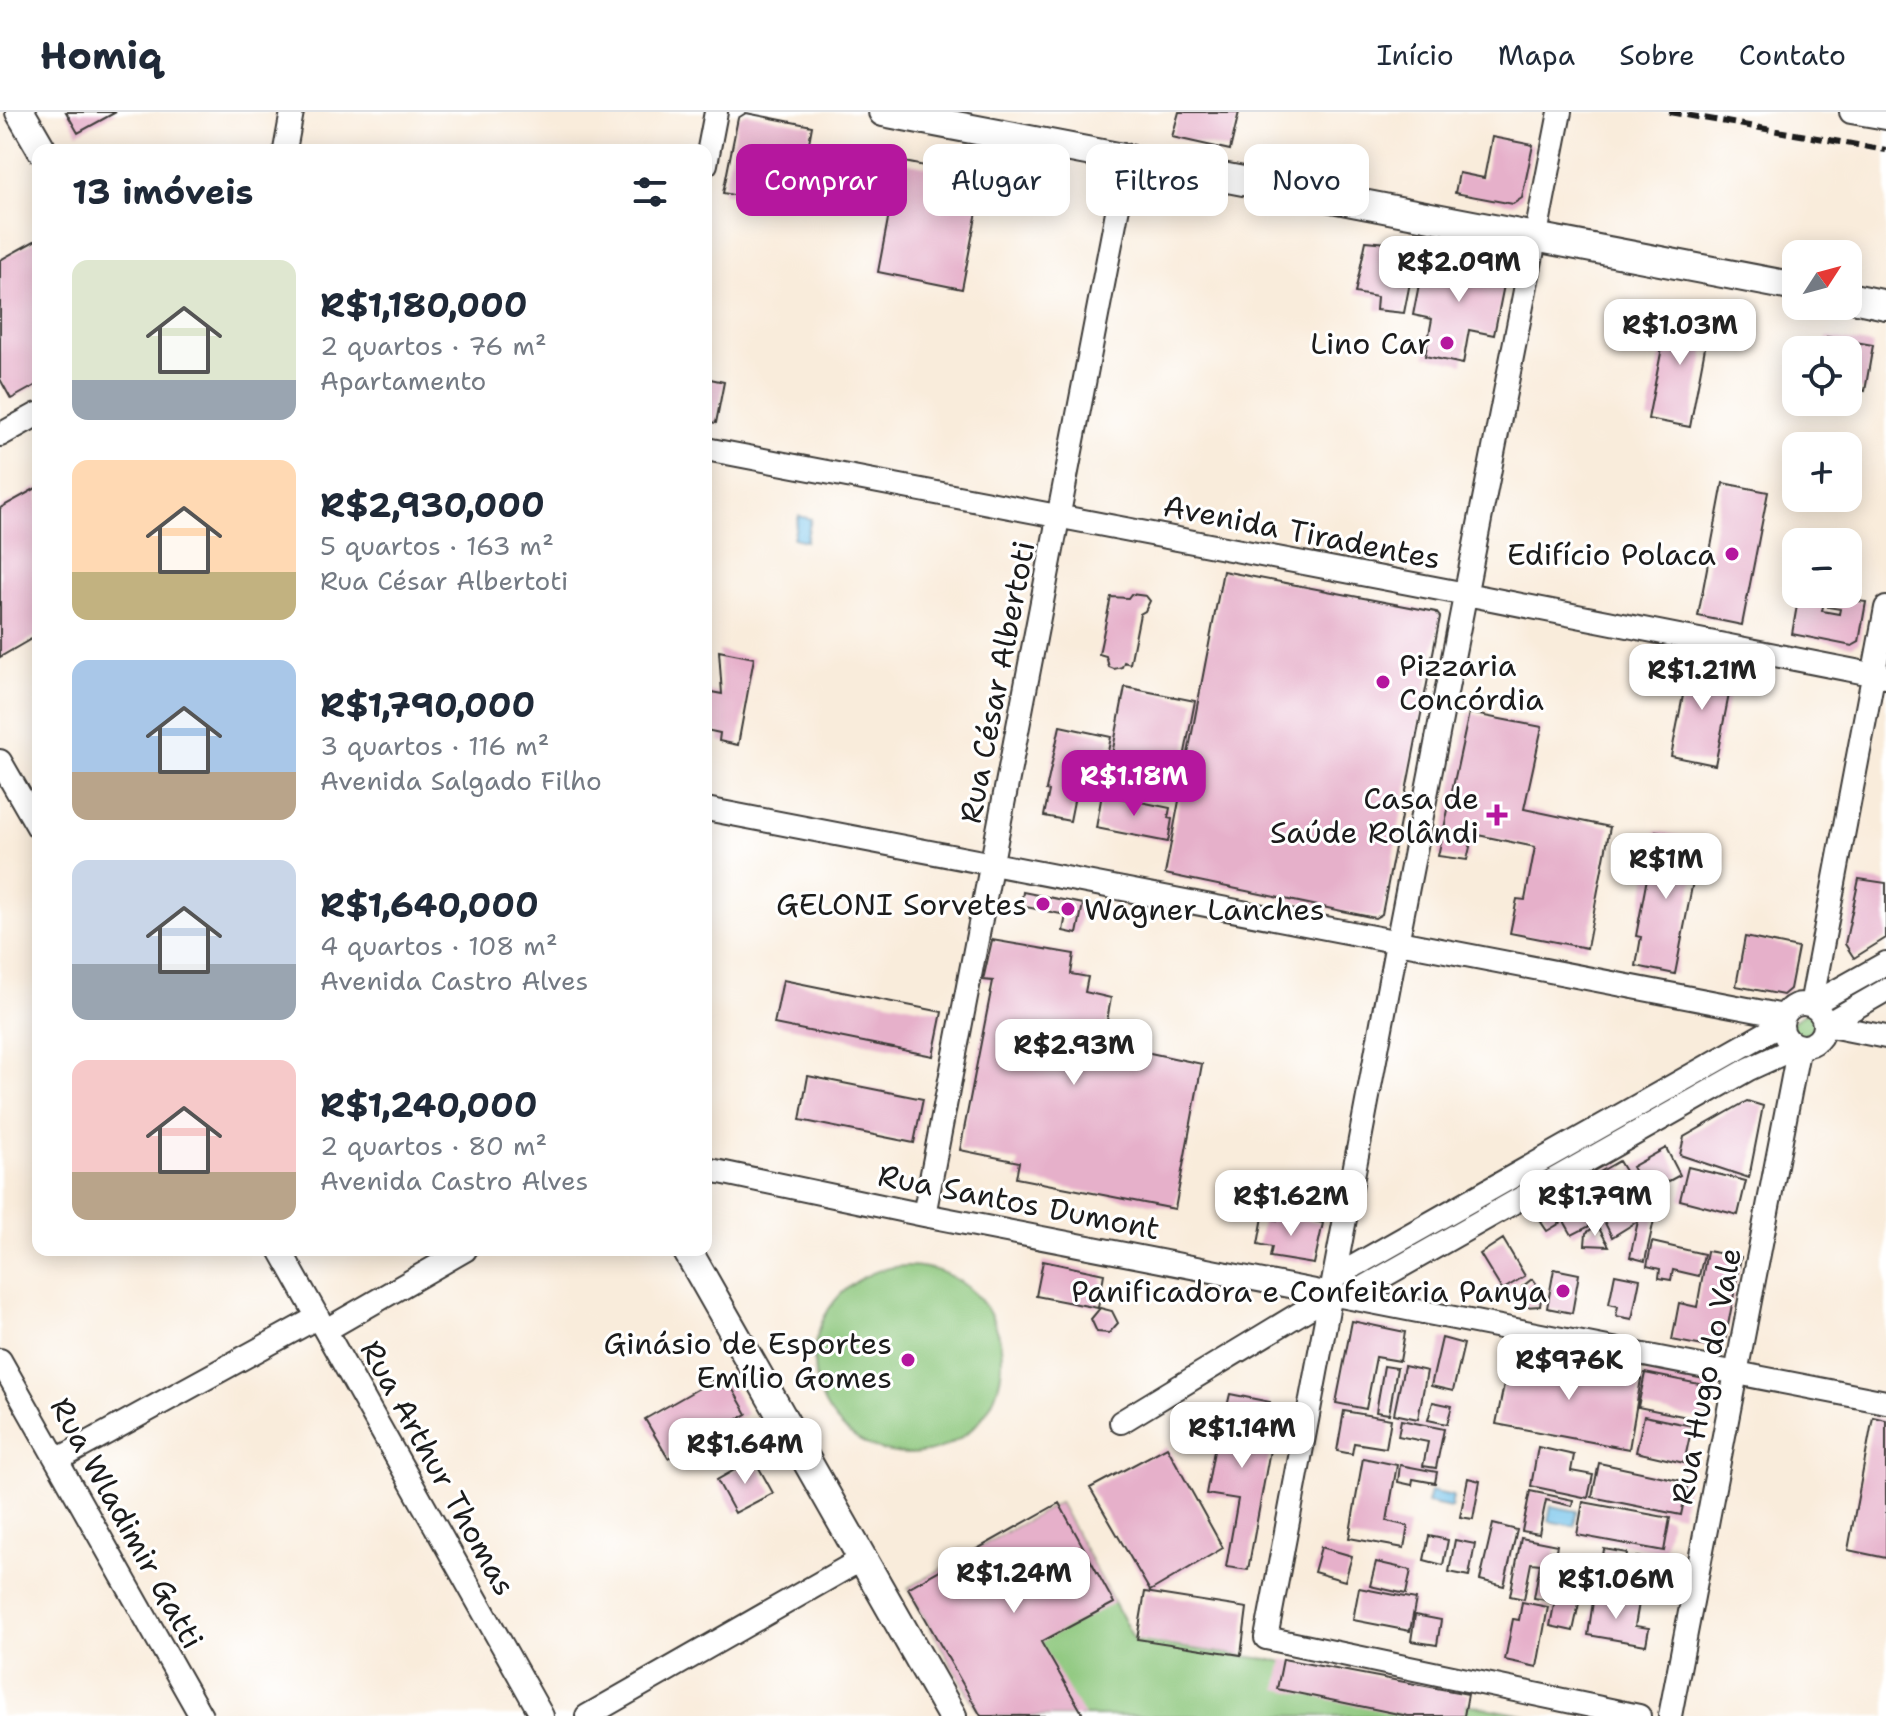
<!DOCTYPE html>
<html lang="pt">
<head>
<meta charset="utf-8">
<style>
	body { margin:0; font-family:"Shantell Sans",sans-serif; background:#f2f2f3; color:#1f2937; height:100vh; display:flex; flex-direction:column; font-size:30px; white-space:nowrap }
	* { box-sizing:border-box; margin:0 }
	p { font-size:26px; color:#747a83 }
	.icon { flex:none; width:44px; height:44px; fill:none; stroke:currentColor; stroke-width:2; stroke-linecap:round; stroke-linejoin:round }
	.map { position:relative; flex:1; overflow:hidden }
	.panel { position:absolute; left:32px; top:32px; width:680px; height:1112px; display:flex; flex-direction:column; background:#fff; border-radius:16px; box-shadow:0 4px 20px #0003 }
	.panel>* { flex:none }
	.banner { position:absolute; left:736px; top:32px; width:760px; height:72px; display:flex; gap:16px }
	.needle { width:52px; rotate:54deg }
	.fabs { position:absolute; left:1782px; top:128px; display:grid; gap:16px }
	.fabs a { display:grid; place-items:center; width:80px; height:80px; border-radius:16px; background:#fff; box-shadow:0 4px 20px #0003; font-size:40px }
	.price { position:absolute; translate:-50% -68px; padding:0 18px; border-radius:16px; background:#fff; color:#222; font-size:26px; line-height:52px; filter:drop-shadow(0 2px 4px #0008) }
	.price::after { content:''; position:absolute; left:50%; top:48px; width:24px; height:18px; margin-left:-12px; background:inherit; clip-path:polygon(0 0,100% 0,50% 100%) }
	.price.active { background:#b5179e; color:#fff }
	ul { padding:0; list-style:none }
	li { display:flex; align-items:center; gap:24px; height:200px; padding:0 40px }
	li span { display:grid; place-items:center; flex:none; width:224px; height:160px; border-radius:16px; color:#555 }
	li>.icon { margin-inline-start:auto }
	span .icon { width:96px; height:96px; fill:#fffc; stroke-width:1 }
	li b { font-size:34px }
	h2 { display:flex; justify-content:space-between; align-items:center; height:96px; padding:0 40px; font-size:34px }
	.pill { padding:0 28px; border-radius:16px; background:#fff; box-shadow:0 4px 20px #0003; font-size:28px; line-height:72px }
	.pill.active { background:#b5179e; color:#fff }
	header { display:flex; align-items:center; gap:48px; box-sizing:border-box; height:112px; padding:0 40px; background:#fff; border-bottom:2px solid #e0e1e3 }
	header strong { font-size:38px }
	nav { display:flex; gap:44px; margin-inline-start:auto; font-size:28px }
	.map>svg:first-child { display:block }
	.green { fill:#8bc67a; stroke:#54714b; stroke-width:2 }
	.water { fill:#6dbfe9; stroke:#446e82; stroke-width:2 }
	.building { fill:#e6b0ca }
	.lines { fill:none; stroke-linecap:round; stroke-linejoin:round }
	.minor-casing { stroke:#3d3b39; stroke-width:26 }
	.major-casing { stroke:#3d3b39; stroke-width:32 }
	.minor { stroke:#fff; stroke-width:22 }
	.major { stroke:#fff; stroke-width:28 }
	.rail { stroke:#1c1c1c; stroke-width:6; stroke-dasharray:12 6; stroke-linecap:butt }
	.poi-dot { fill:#b5179e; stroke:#fff; stroke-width:3 }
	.labels { text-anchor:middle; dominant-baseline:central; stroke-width:6; stroke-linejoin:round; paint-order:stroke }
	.poi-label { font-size:30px; fill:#1c1c1c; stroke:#fff; text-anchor:end }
	.street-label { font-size:30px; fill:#1c1c1c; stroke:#fff }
</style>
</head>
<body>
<header>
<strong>Homiq</strong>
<nav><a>Início</a><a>Mapa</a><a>Sobre</a><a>Contato</a></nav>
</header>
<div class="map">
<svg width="1886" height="1604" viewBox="0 0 1886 1604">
	<rect width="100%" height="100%" fill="#fff"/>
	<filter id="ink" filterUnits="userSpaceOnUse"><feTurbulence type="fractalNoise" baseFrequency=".0125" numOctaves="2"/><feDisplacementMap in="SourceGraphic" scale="16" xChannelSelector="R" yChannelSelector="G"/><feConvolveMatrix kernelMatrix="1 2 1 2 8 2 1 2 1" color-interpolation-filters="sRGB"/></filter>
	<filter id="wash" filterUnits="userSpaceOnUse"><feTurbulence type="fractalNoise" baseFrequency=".006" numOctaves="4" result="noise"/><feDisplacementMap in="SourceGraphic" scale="32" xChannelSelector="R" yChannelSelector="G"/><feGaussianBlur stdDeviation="1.8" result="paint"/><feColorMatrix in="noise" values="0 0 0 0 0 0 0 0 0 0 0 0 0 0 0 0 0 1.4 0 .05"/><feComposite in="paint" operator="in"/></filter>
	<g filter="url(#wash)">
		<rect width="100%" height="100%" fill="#f9ecdb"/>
		<path class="green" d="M1805,901H1815L1819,907L1817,915L1799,928L1791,927L1787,920L1788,913Z
			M814 1248a94 94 0 1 1 188 0a94 94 0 1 1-188 0Z
			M1059,1391L1135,1529L1280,1549L1466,1592L1527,1604H981L908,1476Z"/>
		<path class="water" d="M799,404L811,407L806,429L793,426Z
			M1430,1379L1453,1384L1451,1396L1427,1391Z
			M1551,1394L1577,1399L1574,1414L1548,1409Z"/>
		<g id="blocks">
			<path class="building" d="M66,0H116L78,21Z
				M1179,0H1239L1230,38L1172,25Z
				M746,1L812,14L804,58L789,55L783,93L723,81L738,6Z
				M1492,25L1533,33L1522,86L1513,92L1455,81L1459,61L1484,66Z
				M944,39L987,48L962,177L878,160L899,49L940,57Z
				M38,127V272L11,287L0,267V148Z
				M1366,129L1388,131L1416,140L1404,201L1376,198L1377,185L1355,181Z
				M1475,146L1508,153L1494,223L1469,218L1463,252L1425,244L1432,207L1413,203L1424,147L1472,156Z
				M1670,195L1711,204L1690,315L1648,307Z
				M1827,225L1873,233L1865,279L1848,276V238H1825Z
				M706,266L724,270L716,311L706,309Z
				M1723,371L1768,380L1742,513L1698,504Z
				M38,375V523L0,545V396Z
				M1223,459L1436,500L1440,505L1382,802L1375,806L1165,762Z
				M1131,482L1146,484L1150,489L1145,499L1140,502L1130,552L1124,550L1122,555L1114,557L1109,555L1106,544L1099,542L1111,485L1128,486Z
				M1799,482L1825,485L1822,499L1839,502L1840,497L1828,495L1829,485L1866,490L1859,530L1852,534L1792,522Z
				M719,539L754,546L738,633L719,629L720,621L706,618V579L722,582Z
				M1690,548L1734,557L1715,653L1671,644Z
				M1125,575L1195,589L1177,682L1139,674V669L1108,663Z
				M1469,601L1542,615L1524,697L1610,715L1587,836L1510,821L1517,787L1525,788L1535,735L1473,722L1467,748L1438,744Z
				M1060,614L1111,625L1101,673L1081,669L1084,658L1070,654L1065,682L1075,684L1070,709L1044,704L1049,679L1046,678Z
				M1102,682L1170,696L1168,706L1172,707L1168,730L1096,716Z
				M1656,719L1701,728L1675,862L1636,854L1641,825L1636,824Z
				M1859,767L1886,771V826L1854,846L1845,832Z
				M1023,780L1083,792L1077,822L1063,819L1066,803L1021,794Z
				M1745,825L1798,836L1790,877L1783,883L1736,874Z
				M992,828L1074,842L1071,862L1088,865L1085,880L1111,886L1103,931L1202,952L1175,1097L1016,1066L1019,1050L960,1038L993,869L983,868Z
				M783,868L942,900L933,944L774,912Z
				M808,964L923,987L914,1031L800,1008Z
				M1747,989L1763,994L1749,1066L1680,1043L1684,1025Z
				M1666,1036L1680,1063L1647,1081L1632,1055Z
				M1619,1049L1654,1108L1645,1149L1630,1145L1638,1109L1612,1125L1603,1107L1572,1123L1564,1109L1547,1119L1541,1110L1547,1106L1543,1099L1561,1089L1558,1084Z
				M1688,1055L1746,1069L1738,1103L1680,1088Z
				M1278,1101L1323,1111L1314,1152L1270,1145L1272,1135L1258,1132L1263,1105L1277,1108Z
				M1597,1113L1609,1134L1585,1133L1586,1121Z
				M1503,1127L1525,1164L1502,1178L1480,1142Z
				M1652,1130L1704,1142L1699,1164L1673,1158L1671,1168L1659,1166L1660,1157L1647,1154Z
				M1707,1139L1741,1145L1725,1229L1713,1236L1672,1228L1679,1191L1697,1195Z
				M1043,1149L1104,1162L1098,1196L1036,1184Z
				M1554,1157L1579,1162L1572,1201L1547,1196Z
				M1615,1162L1640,1167L1632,1207L1616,1204L1618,1194L1609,1192Z
				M1532,1167L1542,1180L1540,1194L1525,1195L1522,1175Z
				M1100,1196L1112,1199L1118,1211L1109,1221L1097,1220L1091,1207Z
				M1352,1209L1405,1220L1400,1249L1376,1245L1366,1297L1336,1291Z
				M1442,1226L1464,1232L1453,1279L1431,1274Z
				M1510,1243L1641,1267L1629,1337L1496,1312Z
				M1384,1254L1397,1256L1389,1302L1376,1300Z
				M1404,1254L1427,1259L1418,1307L1394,1302Z
				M1645,1261L1709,1274L1702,1308L1638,1295Z
				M724,1262L747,1302L668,1346L645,1307Z
				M1230,1282L1270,1290L1265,1325L1272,1327L1248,1458L1226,1455L1238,1387L1206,1382L1218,1317L1222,1316Z
				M1433,1290L1452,1294L1447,1312L1428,1308Z
				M1344,1299L1391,1307L1386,1336L1354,1331L1352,1342L1337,1339Z
				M1644,1304L1692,1314L1684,1351L1636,1340Z
				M1873,1305L1886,1308V1446L1848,1438Z
				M1401,1308L1444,1317L1436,1356L1423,1354L1428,1330L1398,1324Z
				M1167,1335L1223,1436L1150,1479L1090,1376Z
				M1538,1335L1574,1343L1571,1359L1593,1363L1588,1386L1531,1374Z
				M1363,1346L1397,1353L1387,1409L1408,1414L1404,1436L1349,1426Z
				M754,1347L773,1381L735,1401L717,1368Z
				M1599,1351L1688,1370L1681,1403L1592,1385Z
				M1400,1353L1437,1360L1435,1371L1413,1367L1412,1373L1398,1370Z
				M1468,1366L1480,1369L1473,1407L1460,1405Z
				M1530,1379L1573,1388L1572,1394L1546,1388L1539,1422L1522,1419Z
				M1583,1390L1670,1406L1664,1439L1577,1423Z
				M1059,1391L1114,1491L1041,1530L1084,1604H981L908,1476Z
				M1493,1412L1517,1418L1504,1474L1480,1468Z
				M1429,1424L1448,1428L1443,1453L1424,1448Z
				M1521,1426L1557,1433L1546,1488L1534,1486L1540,1452L1531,1451L1524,1487L1510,1484Z
				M1455,1428L1475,1432L1469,1464L1449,1460Z
				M1321,1435L1352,1444L1345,1469L1314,1460Z
				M1604,1437L1627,1441L1625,1454L1602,1450Z
				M1637,1445L1664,1451L1661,1467L1634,1461Z
				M1376,1450L1411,1458L1406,1482L1370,1474Z
				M1359,1476L1416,1487L1410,1519L1353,1508Z
				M1557,1477L1581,1482L1573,1519L1550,1514Z
				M1145,1480L1247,1496L1241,1543L1137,1527Z
				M1594,1483L1639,1491L1635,1514L1649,1516L1646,1533L1588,1523Z
				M1522,1490L1548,1495L1537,1555L1505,1548L1513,1507L1519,1508Z
				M1415,1503L1441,1508L1437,1533L1411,1529Z
				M1283,1547L1468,1582L1464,1604H1408L1277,1577Z"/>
		</g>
	</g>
	<g filter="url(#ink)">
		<use href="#blocks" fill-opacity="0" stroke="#3d3b39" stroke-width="2"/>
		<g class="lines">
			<g class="minor-casing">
				<path id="minor" d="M1560,0L1397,831L1266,1526L1639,1604
					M1851,0L1886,6
					M285,38L292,0
					M706,52L716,0
					M0,323L38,302
					M706,337L1466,482L1886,565
					M0,649L38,715
					M706,697L1784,904
					M1782 913a21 21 0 1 1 42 0a21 21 0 1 1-42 0Z
					M1811,893L1886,496
					M1811,893L1886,851
					M1825,913L1886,878
					M1825,913L1886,925
					M706,1057L924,1103L1886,1290
					M924,1103L1127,48
					M280,1138L542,1604
					M1335,1165L1782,912
					M1347,1185L1749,957L1799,934
					M326,1218L465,1138
					M0,1248L201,1604
					M1121,1310L1332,1182
					M57,1348L318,1205
					M587,1604L862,1447
					M1670,1604L1799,934"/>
			</g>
			<g class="major-casing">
				<path id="major" d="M20,0L42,38
					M883,0L1796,175
					M1848,185L1886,193
					M687,1138L952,1604"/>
			</g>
			<use href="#minor" class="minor"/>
			<use href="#major" class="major"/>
			<path class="rail" d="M1669,0L1886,38"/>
		</g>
	</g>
	<g class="poi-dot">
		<circle cx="1447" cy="231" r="8"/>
		<circle cx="1732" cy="442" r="8"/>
		<circle cx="1383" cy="570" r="8"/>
		<path d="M1493 691h8v8h8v8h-8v8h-8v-8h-8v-8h8z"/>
		<circle cx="1043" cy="792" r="8"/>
		<circle cx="1068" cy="797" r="8"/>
		<circle cx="1563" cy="1179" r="8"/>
		<circle cx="908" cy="1248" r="8"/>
	</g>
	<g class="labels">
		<g class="poi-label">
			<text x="1431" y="231">Lino Car</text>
			<text x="1716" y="442">Edifício Polaca</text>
			<text x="1399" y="553" text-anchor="start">Pizzaria<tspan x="1399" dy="34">Concórdia</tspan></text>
			<text x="1479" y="686">Casa de<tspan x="1479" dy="34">Saúde Rolândi</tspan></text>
			<text x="1027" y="792">GELONI Sorvetes</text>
			<text x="1084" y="797" text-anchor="start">Wagner Lanches</text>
			<text x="1547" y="1179">Panificadora e Confeitaria Panya</text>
			<text x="892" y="1231">Ginásio de Esportes<tspan x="892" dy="34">Emílio Gomes</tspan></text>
		</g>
		<g class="street-label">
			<text transform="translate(1302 420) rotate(11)">Avenida Tiradentes</text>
			<text transform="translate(997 570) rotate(-79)">Rua César Albertoti</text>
			<text transform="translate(1019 1090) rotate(11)">Rua Santos Dumont</text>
			<text transform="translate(1706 1264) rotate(-79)">Rua Hugo do Vale</text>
			<text transform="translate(438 1356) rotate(61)">Rua Arthur Thomas</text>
			<text transform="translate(127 1411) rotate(61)">Rua Wladimir Gatti</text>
		</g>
	</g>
</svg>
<div class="fabs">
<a><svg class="needle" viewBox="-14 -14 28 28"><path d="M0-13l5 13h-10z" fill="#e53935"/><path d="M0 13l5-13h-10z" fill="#747a83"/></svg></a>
<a><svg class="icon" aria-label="locate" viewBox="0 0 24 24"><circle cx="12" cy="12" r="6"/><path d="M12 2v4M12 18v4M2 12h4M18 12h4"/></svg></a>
<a>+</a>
<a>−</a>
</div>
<b class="price" style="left:1459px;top:192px">R$2.09M</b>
<b class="price" style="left:1680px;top:255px">R$1.03M</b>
<b class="price" style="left:1702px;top:600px">R$1.21M</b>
<b class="price active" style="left:1134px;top:706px">R$1.18M</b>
<b class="price" style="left:1666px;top:789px">R$1M</b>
<b class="price" style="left:1074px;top:975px">R$2.93M</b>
<b class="price" style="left:1291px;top:1126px">R$1.62M</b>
<b class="price" style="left:1595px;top:1126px">R$1.79M</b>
<b class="price" style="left:1569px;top:1290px">R$976K</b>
<b class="price" style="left:1242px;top:1358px">R$1.14M</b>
<b class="price" style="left:745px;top:1374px">R$1.64M</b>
<b class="price" style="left:1014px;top:1503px">R$1.24M</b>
<b class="price" style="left:1616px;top:1509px">R$1.06M</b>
<div class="banner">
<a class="pill active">Comprar</a>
<a class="pill">Alugar</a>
<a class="pill">Filtros</a>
<a class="pill">Novo</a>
</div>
<section class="panel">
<h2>13 imóveis<svg class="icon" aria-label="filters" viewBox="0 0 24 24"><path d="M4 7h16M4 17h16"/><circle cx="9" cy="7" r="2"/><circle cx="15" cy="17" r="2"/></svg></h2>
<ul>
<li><span style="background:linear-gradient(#dfe7d0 75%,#9aa5b1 0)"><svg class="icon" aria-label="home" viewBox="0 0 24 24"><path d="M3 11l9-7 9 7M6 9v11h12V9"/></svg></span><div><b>R$1,180,000</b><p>2 quartos · 76 m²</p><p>Apartamento</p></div></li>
<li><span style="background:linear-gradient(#ffd9b3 70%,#c2b280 0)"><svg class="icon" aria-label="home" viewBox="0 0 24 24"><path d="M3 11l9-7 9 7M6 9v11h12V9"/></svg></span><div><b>R$2,930,000</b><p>5 quartos · 163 m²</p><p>Rua César Albertoti</p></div></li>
<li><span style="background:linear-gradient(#a9c7e8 70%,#b9a48a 0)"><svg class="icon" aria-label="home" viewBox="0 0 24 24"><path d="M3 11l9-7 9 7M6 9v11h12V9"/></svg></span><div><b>R$1,790,000</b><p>3 quartos · 116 m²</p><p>Avenida Salgado Filho</p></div></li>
<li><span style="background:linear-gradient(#c9d6e8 65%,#9aa5b1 0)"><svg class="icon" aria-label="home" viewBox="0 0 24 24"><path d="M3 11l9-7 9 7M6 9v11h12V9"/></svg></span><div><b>R$1,640,000</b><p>4 quartos · 108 m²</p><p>Avenida Castro Alves</p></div></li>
<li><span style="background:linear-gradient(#f6c9c9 70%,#b9a48a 0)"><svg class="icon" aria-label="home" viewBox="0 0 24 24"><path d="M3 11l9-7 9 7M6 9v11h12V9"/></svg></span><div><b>R$1,240,000</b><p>2 quartos · 80 m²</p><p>Avenida Castro Alves</p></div></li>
</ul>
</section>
</div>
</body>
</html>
